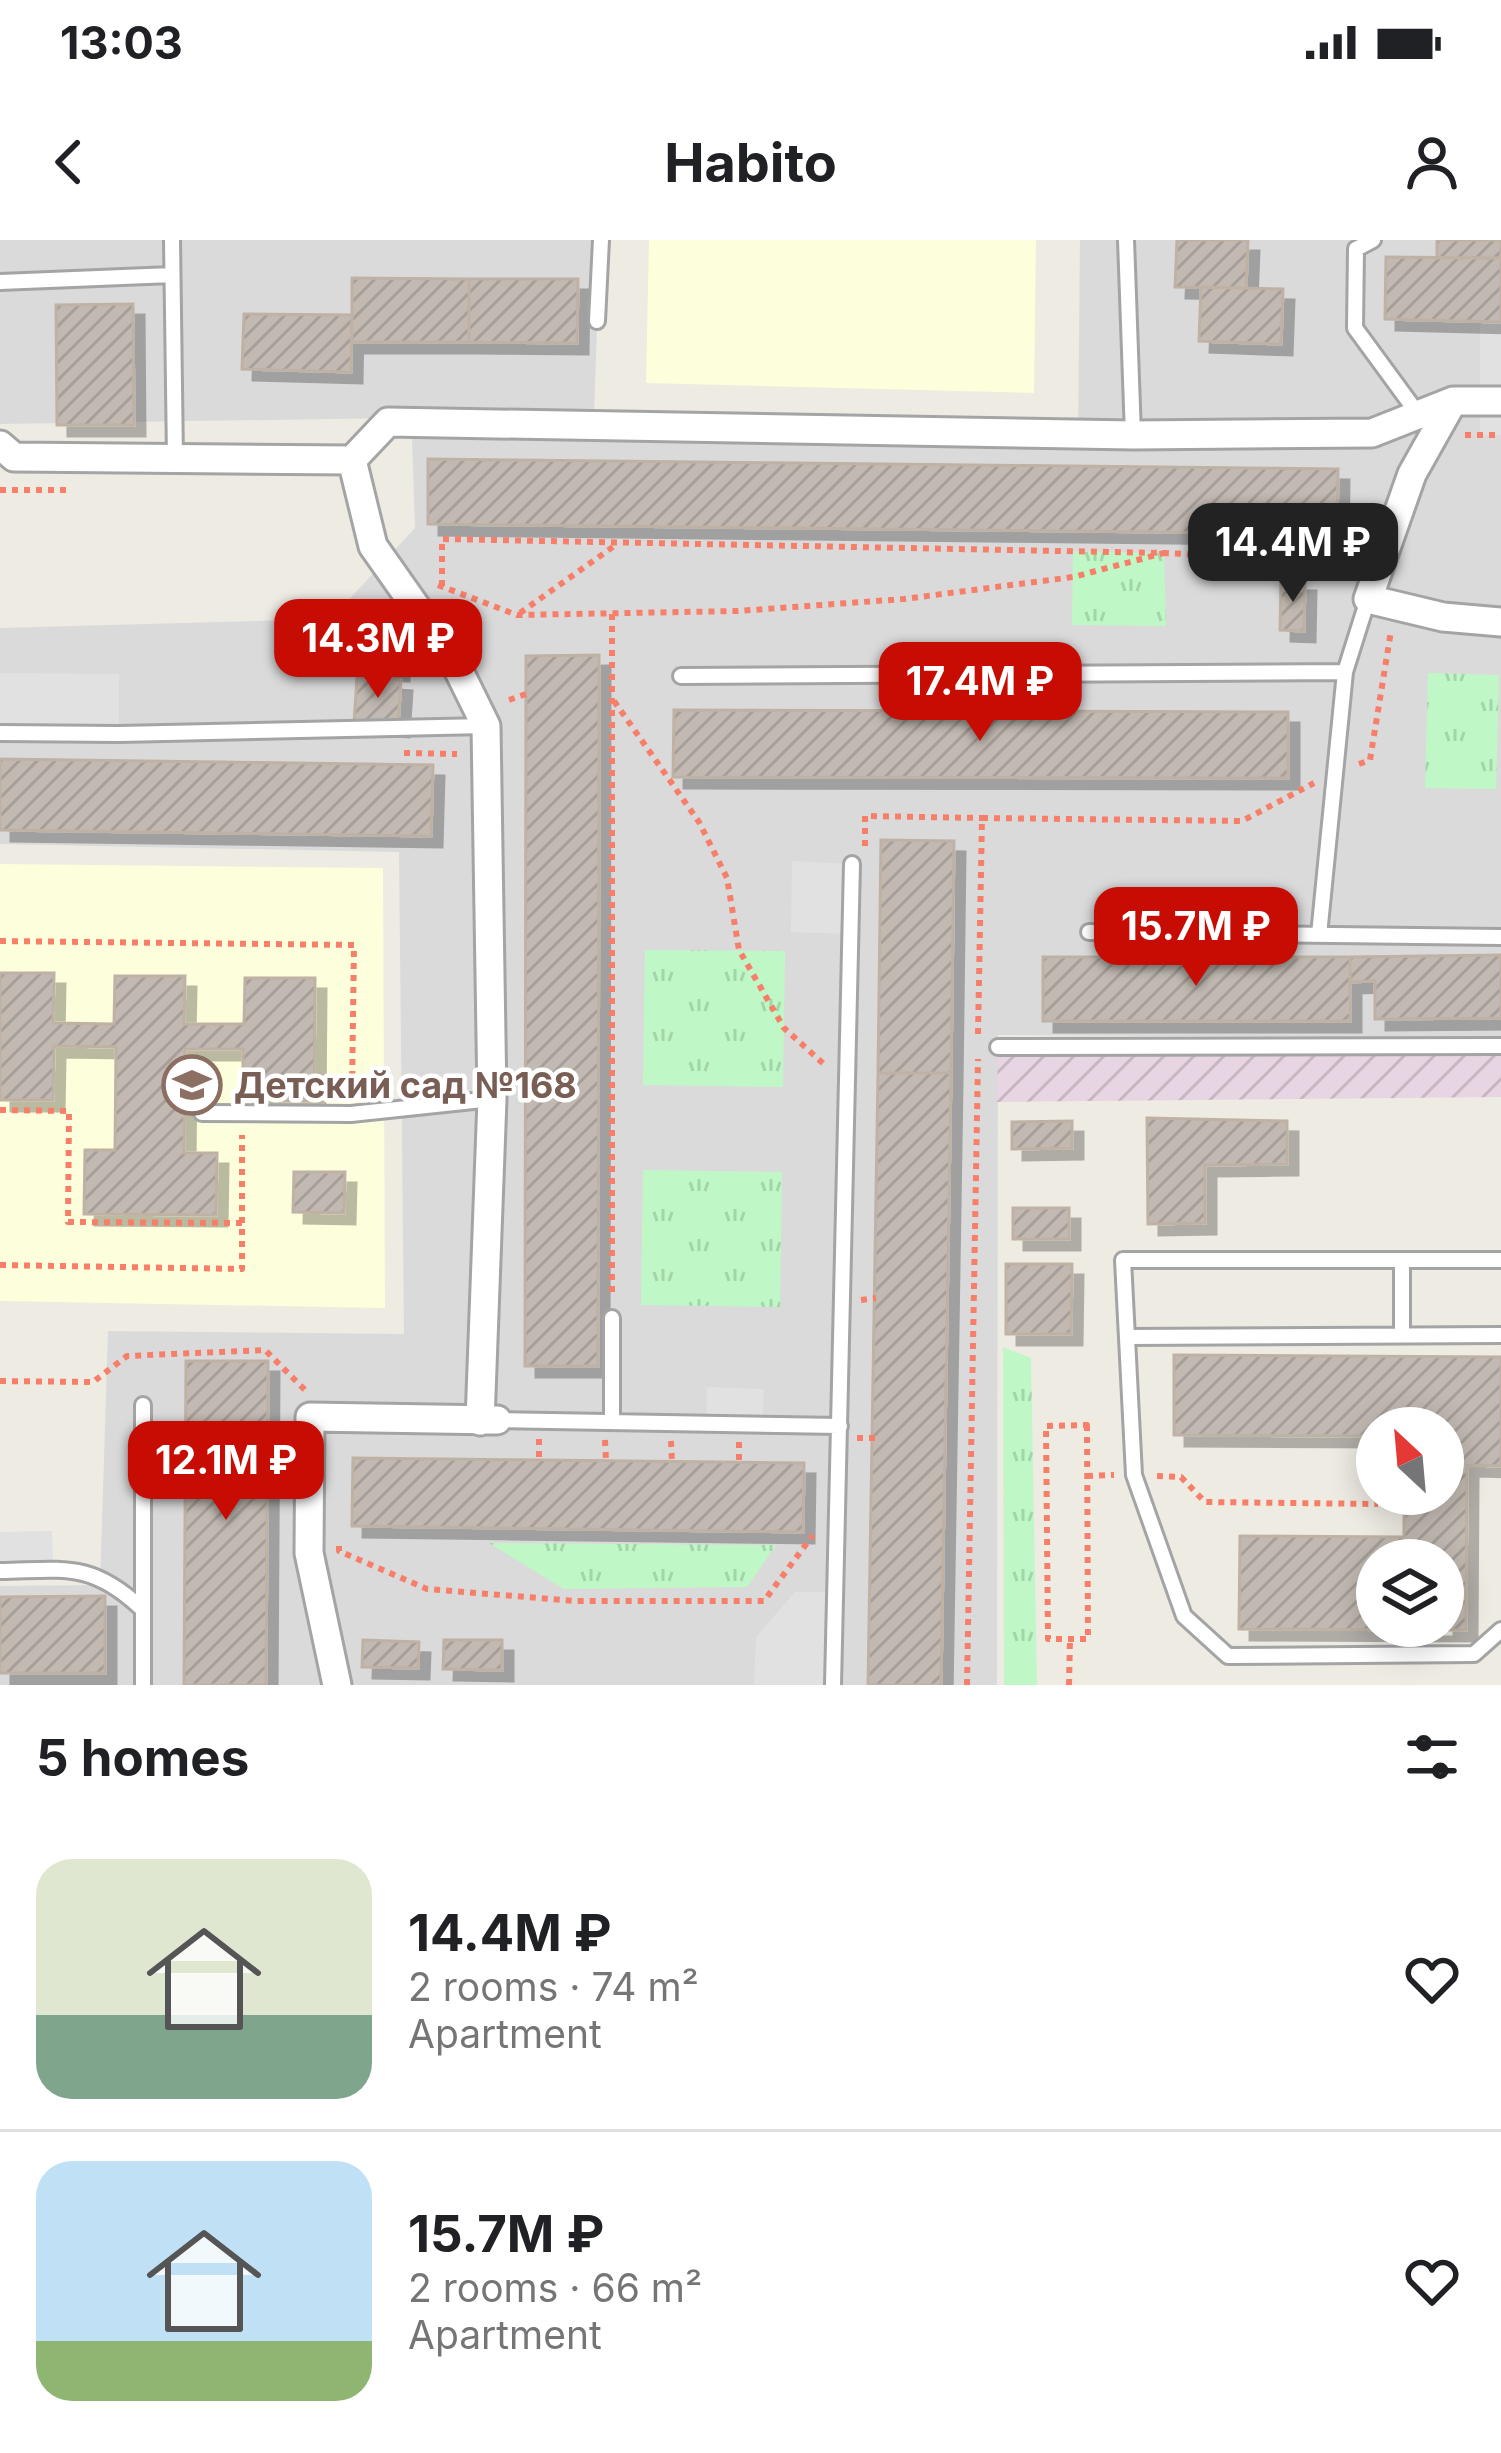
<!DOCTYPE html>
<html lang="en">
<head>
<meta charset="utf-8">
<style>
	body { margin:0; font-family:Inter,sans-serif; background:#f2f2f2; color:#202124; height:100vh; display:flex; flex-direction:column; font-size:45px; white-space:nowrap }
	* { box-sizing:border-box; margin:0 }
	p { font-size:39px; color:#757577 }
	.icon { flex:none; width:66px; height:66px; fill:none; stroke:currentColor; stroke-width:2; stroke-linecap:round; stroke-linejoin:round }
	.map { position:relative; height:1445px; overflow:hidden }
	.details { display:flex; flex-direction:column; background:#fff; flex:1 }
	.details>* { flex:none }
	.needle { width:78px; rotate:334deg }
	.controls { position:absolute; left:1356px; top:1167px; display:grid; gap:24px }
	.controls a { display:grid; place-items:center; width:108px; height:108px; border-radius:50%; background:#fff; box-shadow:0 6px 30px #0003; font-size:60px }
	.price { position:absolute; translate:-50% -102px; padding:0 27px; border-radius:24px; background:#c60c03; color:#fff; font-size:39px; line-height:78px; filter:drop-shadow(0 3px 6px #0008) }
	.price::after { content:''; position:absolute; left:50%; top:72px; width:36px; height:27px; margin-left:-18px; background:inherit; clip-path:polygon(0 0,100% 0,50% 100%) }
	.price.current { background:#222; color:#fff }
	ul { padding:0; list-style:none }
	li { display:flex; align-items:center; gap:36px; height:300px; padding:0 36px }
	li+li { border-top:3px solid #e0e0e0 }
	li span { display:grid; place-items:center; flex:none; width:336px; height:240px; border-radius:36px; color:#555 }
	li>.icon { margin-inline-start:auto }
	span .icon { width:144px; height:144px; fill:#fffc; stroke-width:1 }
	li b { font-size:51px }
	h2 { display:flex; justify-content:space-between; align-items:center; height:144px; padding:0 36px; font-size:51px }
	.status { display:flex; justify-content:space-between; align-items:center; height:84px; padding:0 60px; background:#fff; direction:ltr }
	.status svg { height:33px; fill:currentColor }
	header { display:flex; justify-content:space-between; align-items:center; height:156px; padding:0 36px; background:#fff; font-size:54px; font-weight:700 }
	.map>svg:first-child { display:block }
	.residential { fill:#dbdada }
	.industrial { fill:url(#industrial-furrows) }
	.education { fill:#fdfedb }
	.park { fill:url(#park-tufts) }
	.parking { fill:#e1e1e1 }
	.building { fill:url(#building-hatch); stroke:#bfb2a5; stroke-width:3; fill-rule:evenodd; filter:url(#shadow) }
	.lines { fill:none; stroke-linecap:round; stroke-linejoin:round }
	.service-casing { stroke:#a4a4a4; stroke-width:20 }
	.minor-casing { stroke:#a4a4a4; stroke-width:33 }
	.path { stroke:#f77f6a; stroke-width:6; stroke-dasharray:6 6; stroke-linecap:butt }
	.service { stroke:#fff; stroke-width:14 }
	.minor { stroke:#fff; stroke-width:27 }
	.labels { text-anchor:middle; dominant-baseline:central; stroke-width:9; stroke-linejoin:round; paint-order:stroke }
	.education-label { font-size:36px; font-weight:bold; fill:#785e54; stroke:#fff; text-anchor:start }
</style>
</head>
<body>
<div class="status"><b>13:03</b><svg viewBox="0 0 49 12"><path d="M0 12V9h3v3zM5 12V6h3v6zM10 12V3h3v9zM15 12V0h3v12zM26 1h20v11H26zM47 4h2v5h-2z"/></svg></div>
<header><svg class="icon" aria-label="back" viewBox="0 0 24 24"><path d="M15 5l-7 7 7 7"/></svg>Habito<svg class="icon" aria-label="person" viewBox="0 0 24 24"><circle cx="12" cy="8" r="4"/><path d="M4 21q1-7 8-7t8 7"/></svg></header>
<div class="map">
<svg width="1501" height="1445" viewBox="0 0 1501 1445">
	<defs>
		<pattern id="industrial-furrows" width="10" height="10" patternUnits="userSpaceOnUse" patternTransform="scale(3)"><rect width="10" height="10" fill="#e7d5e3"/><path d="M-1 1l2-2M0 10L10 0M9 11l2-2" fill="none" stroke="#c6b6c2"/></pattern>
		<pattern id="park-tufts" width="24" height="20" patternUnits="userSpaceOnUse" patternTransform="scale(3)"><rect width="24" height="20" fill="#bff8c6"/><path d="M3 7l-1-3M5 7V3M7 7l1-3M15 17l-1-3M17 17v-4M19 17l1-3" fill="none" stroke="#a4d4aa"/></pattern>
		<pattern id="building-hatch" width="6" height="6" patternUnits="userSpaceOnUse" patternTransform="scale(3)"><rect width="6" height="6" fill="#c2bab2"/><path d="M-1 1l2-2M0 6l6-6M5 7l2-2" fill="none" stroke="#a69f99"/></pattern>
		<filter id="shadow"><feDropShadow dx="11" dy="11" stdDeviation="0" flood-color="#0004"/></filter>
	</defs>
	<rect width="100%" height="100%" fill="#eeebe3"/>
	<path class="residential" d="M0,0H600L594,175L0,184Z
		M1080,0H1501V798L998,795L997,1445H0V1346L100,1345L108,1091L404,1094L399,612L0,604V388L331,379L415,288L412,198L1078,209Z"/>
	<path class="industrial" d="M1501,806V857L997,862L998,807Z"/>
	<path class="education" d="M649,0H1036L1034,153L646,143Z
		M0,624L383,628L385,1068L0,1061Z"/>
	<path class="park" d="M1073,311L1164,313L1166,386L1072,385Z
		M1428,433L1499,435L1496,549L1425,548Z
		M645,710L785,711L783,847L643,845Z
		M643,930L782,932L780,1067L641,1065Z
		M1003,1107L1031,1118L1037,1445H1004Z
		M489,1303L776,1305L747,1347L564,1349Z"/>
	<path class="parking" d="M1480,81L1501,82V195H1480Z
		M0,433L119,434V494L0,493Z
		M792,621L852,624L851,694L791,692Z
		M707,1147L764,1149L762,1185L706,1184Z
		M52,1291L53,1330L0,1331V1292Z
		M795,1352H836L833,1445H754L756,1397Z"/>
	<path class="building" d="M1177,0H1248L1246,48L1175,47Z
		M1437,0H1501V18H1437Z
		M1386,17L1501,18V82L1385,79Z
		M352,38L469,39V102H352Z
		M469,39H578L577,103L469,102Z
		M1201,47L1283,49L1281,104L1199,101Z
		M133,64L134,185H57L56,65Z
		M244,74L352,75L351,132L242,129Z
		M428,219L1338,229L1337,294L428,284Z
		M1281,340H1305L1304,391L1280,390Z
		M370,401L399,402L398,430L368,429Z
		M599,415L598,1126H525L526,416Z
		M357,437L401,440L398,486L354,483Z
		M674,470L1288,472V538L673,537Z
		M0,519L433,525L431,596L0,590Z
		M881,600L954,601L951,833H878Z
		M1501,715V778L1375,779V741L1350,742V717Z
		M1043,717H1350V781H1043Z
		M0,733H54L53,783L114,784L115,736H185L184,784H244L245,738H315L314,861L243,860V809H185L184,913H217L216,975L84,974L85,910H115L116,807L54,806L53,860H0Z
		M878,833H951L941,1445H868Z
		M1147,878L1287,881V924L1205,925V983L1148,984Z
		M1072,881V908L1012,909V882Z
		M294,932H345L344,973L293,972Z
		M1013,968H1069V999H1013Z
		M1006,1024H1072L1071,1094H1006Z
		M1174,1115L1501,1117V1226L1467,1225L1466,1390L1239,1389L1240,1296L1404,1297V1254H1443V1188H1377V1196L1174,1195ZM1377,1320H1443V1386H1377Z
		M186,1121H268L266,1445H184Z
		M353,1218L804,1223L803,1292L352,1286Z
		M105,1356V1433H0V1357Z
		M363,1400L419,1402L418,1428L362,1427Z
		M444,1400H502V1430L443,1429Z"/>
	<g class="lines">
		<g class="service-casing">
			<path id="service" d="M172,0L175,219
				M1126,0L1133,195
				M1373,0L1356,9L1355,88L1418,174
				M0,42L172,35
				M597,81L601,0
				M681,436L1345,432
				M0,493L119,494L486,486
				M1089,692L1501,697
				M1319,695L1345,432L1368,359
				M998,807L1501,806
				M202,873L351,874L492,859
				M1501,1020H1123L1134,1235L1184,1376L1228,1416L1474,1414L1501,1390
				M1402,1095V1020
				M1127,1097L1501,1095
				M143,1165V1445
				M497,1180L840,1186
				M612,1182V1078
				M0,1331C63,1330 90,1321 140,1367
				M833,1445L852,624"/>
		</g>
		<g class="minor-casing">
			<path id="minor" d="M1453,161L1412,234L1368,359L1443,377L1501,382
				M0,205L14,217L352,220
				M480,1181L492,859L486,486L454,421L373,306L352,220L388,182L1133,195L1372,193L1453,161H1501
				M337,1445L309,1313L310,1177L497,1180"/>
		</g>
		<path class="path" d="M1465,195H1501
			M0,250H68
			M438,345L517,375L738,371L904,359L1073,337L1164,313
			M442,346V299L1164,313L1345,322L1352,310
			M520,373L617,304
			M612,374V1056
			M509,460L526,454
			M614,461L699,582L727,638L739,710L784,788L826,826
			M404,513L457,514
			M1359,524L1370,520L1391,391
			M865,606V576L982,578
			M0,701L354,705L352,851
			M978,794L982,578L1242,581L1314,543
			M0,870L69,871L68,982L242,983
			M0,1025L242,1029V895
			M861,1060L876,1058
			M0,1141L93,1142L127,1116L265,1110L306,1151
			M1087,1185L1088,1399H1048L1046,1186Z
			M857,1198H875
			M539,1199V1220
			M605,1200L606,1221
			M671,1201L672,1222
			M739,1202V1223
			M1087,1236L1114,1235
			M1157,1236L1181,1237L1205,1262L1378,1264
			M339,1306V1311L427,1349L576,1361H764L813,1295
			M967,1445L978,819
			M1069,1445L1070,1399"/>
		<use href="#service" class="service"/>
		<use href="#minor" class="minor"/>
	</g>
	<defs>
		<g id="school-ring" transform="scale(3)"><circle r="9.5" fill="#fff" stroke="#8d6e63" stroke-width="1.5"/><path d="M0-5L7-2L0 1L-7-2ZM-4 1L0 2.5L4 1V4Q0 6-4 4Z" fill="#8d6e63"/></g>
	</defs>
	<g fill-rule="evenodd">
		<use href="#school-ring" x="192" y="845"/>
	</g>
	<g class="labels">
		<g class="education-label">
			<text x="234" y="845">Детский сад №168</text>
		</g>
	</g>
</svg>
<div class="controls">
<a><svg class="needle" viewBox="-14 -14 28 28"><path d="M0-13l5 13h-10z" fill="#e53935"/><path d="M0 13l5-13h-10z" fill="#757577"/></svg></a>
<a><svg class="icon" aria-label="layers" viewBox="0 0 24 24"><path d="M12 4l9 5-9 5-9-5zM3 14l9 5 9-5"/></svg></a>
</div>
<b class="price current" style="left:1293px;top:365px">14.4M ₽</b>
<b class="price" style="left:378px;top:461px">14.3M ₽</b>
<b class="price" style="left:980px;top:504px">17.4M ₽</b>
<b class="price" style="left:1196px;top:749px">15.7M ₽</b>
<b class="price" style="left:226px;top:1283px">12.1M ₽</b>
</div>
<section class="details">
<h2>5 homes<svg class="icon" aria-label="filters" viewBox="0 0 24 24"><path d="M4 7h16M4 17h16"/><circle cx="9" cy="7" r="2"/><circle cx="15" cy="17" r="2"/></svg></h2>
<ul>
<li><span style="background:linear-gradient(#dfe7d0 65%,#7fa58c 0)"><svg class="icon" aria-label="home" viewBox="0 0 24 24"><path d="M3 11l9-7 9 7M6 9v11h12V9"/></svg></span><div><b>14.4M ₽</b><p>2 rooms · 74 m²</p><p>Apartment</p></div><svg class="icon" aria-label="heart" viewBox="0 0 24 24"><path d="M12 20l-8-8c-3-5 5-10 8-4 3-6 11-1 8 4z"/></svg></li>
<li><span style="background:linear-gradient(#bfe0f5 75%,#8fb573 0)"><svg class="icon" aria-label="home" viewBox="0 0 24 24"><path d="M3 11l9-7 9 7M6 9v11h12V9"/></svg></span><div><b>15.7M ₽</b><p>2 rooms · 66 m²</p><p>Apartment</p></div><svg class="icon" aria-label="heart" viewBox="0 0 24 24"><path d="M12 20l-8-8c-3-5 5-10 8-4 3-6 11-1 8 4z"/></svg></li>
</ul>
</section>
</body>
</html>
